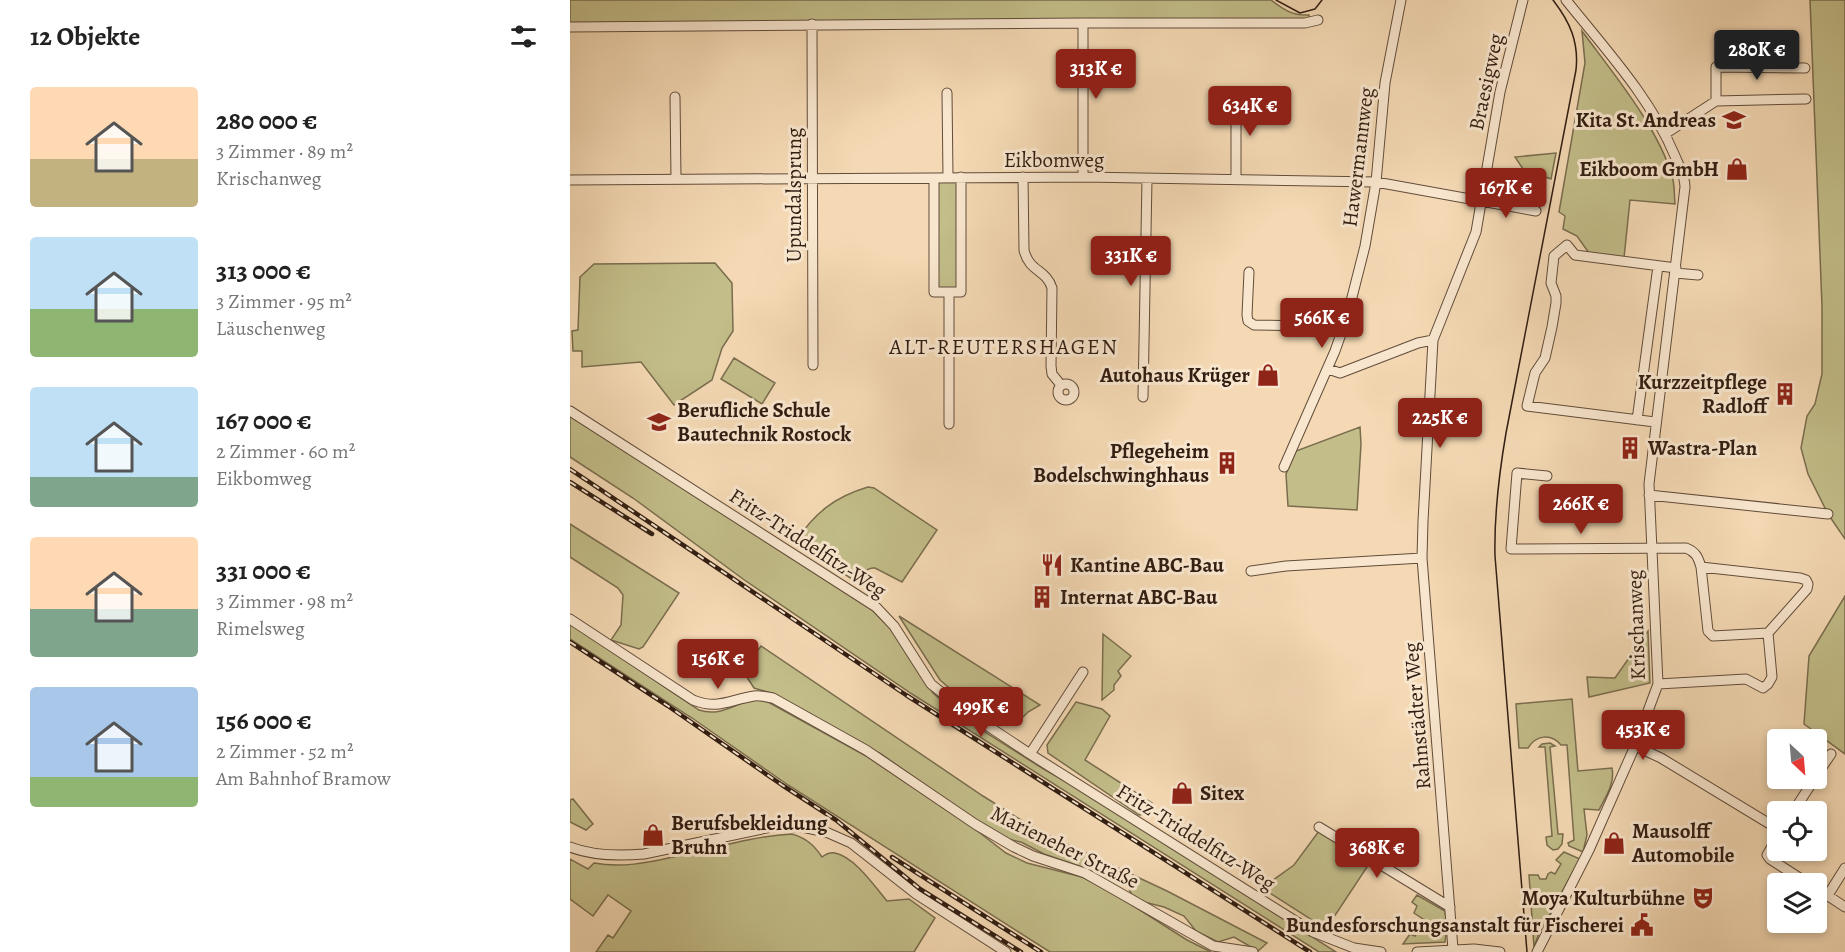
<!DOCTYPE html>
<html lang="de">
<head>
<meta charset="utf-8">
<style>
	body { margin:0; font-family:Alegreya,serif; background:#f2f2f2; color:#222; height:100vh; display:flex; flex-direction:column; font-size:22px; white-space:nowrap }
	* { box-sizing:border-box; margin:0 }
	p { font-size:20px; color:#767676 }
	.icon { flex:none; width:33px; height:33px; fill:none; stroke:currentColor; stroke-width:2; stroke-linecap:round; stroke-linejoin:round }
	.map { position:relative; flex:1; overflow:hidden }
	.panel { display:flex; flex-direction:column; background:#fff; width:570px }
	.panel>* { flex:none }
	.needle { width:39px; rotate:154deg }
	.tools { position:absolute; left:1197px; top:729px; display:grid; gap:12px }
	.tools a { display:grid; place-items:center; width:60px; height:60px; border-radius:6px; background:#fff; box-shadow:0 3px 9px #0003; font-size:30px }
	.price { position:absolute; translate:-50% -51px; padding:0 14px; border-radius:6px; background:#8f2418; color:#fff; font-size:20px; line-height:39px; filter:drop-shadow(0 2px 3px #0008) }
	.price::after { content:''; position:absolute; left:50%; top:36px; width:18px; height:14px; margin-left:-9px; background:inherit; clip-path:polygon(0 0,100% 0,50% 100%) }
	.price.on { background:#222; color:#fff }
	ul { padding:0; list-style:none }
	li { display:flex; align-items:center; gap:18px; height:150px; padding:0 30px }
	li span { display:grid; place-items:center; flex:none; width:168px; height:120px; border-radius:6px; color:#555 }
	li>.icon { margin-inline-start:auto }
	span .icon { width:72px; height:72px; fill:#fffc; stroke-width:1 }
	li b { font-size:26px }
	h2 { display:flex; justify-content:space-between; align-items:center; height:72px; padding:0 30px; font-size:26px }
	main { display:flex; flex:1; min-height:0 }
	.map>svg:first-child { display:block }
	.green { fill:#c2bd89; stroke:#7a6d4e; stroke-width:1.5 }
	.lines { fill:none; stroke-linecap:round; stroke-linejoin:round }
	.minor-casing { stroke:#624c3a; stroke-width:11 }
	.minor { stroke:#f8e6ce; stroke-width:9 }
	.tram { stroke:#311d12; stroke-width:1.5 }
	.rail-casing { stroke:#311d12; stroke-width:4.5 }
	.rail { stroke:#f8e6ce; stroke-width:2; stroke-dasharray:7; stroke-linecap:butt }
	.labels { text-anchor:middle; dominant-baseline:central; stroke-width:6; stroke-linejoin:round; paint-order:stroke }
	.street-label { font-size:21px; fill:#311d12; stroke:#f8e6ce }
	.poi-label { font-size:21px; font-weight:bold; fill:#311d12; stroke:#f8e6ce; text-anchor:end }
	.neighbourhood-label { font-size:22px; letter-spacing:1.5px; fill:#311d12; stroke:#f8e6ce }
</style>
</head>
<body>
<main>
<section class="panel">
<h2>12 Objekte<svg class="icon" aria-label="filters" viewBox="0 0 24 24"><path d="M4 7h16M4 17h16"/><circle cx="9" cy="7" r="2"/><circle cx="15" cy="17" r="2"/></svg></h2>
<ul>
<li><span style="background:linear-gradient(#ffd9b3 60%,#c2b280 0)"><svg class="icon" aria-label="home" viewBox="0 0 24 24"><path d="M3 11l9-7 9 7M6 9v11h12V9"/></svg></span><div><b>280 000 €</b><p>3 Zimmer · 89 m²</p><p>Krischanweg</p></div></li>
<li><span style="background:linear-gradient(#bfe0f5 60%,#8fb573 0)"><svg class="icon" aria-label="home" viewBox="0 0 24 24"><path d="M3 11l9-7 9 7M6 9v11h12V9"/></svg></span><div><b>313 000 €</b><p>3 Zimmer · 95 m²</p><p>Läuschenweg</p></div></li>
<li><span style="background:linear-gradient(#bfe0f5 75%,#7fa58c 0)"><svg class="icon" aria-label="home" viewBox="0 0 24 24"><path d="M3 11l9-7 9 7M6 9v11h12V9"/></svg></span><div><b>167 000 €</b><p>2 Zimmer · 60 m²</p><p>Eikbomweg</p></div></li>
<li><span style="background:linear-gradient(#ffd9b3 60%,#7fa58c 0)"><svg class="icon" aria-label="home" viewBox="0 0 24 24"><path d="M3 11l9-7 9 7M6 9v11h12V9"/></svg></span><div><b>331 000 €</b><p>3 Zimmer · 98 m²</p><p>Rimelsweg</p></div></li>
<li><span style="background:linear-gradient(#a9c7e8 75%,#8fb573 0)"><svg class="icon" aria-label="home" viewBox="0 0 24 24"><path d="M3 11l9-7 9 7M6 9v11h12V9"/></svg></span><div><b>156 000 €</b><p>2 Zimmer · 52 m²</p><p>Am Bahnhof Bramow</p></div></li>
</ul>
</section>
<div class="map">
<svg width="1275" height="952" viewBox="0 0 1275 952">
	<rect width="100%" height="100%" fill="#f4d9b4"/>
	<filter id="stains"><feTurbulence type="fractalNoise" baseFrequency=".00333" numOctaves="4"/><feColorMatrix values="0 0 0 0 .2 0 0 0 0 .09 0 0 0 0 .02 0 0 0 .5 -.17"/></filter>
	<radialGradient id="worn" r=".72"><stop offset=".6" stop-color="#630" stop-opacity="0"/><stop offset="1" stop-color="#630" stop-opacity=".3"/></radialGradient>
	<path class="green" d="M0,0H701C714,10 723,16 739,15L740,23L0,27Z
		M1240,0H1275V539L1258,514L1238,474L1231,448L1237,416L1245,404L1252,374V306Z
		M1012,31C1042,72 1088,127 1102,176C1105,185 1104,195 1105,204L1060,200L1054,258L1019,253L1007,236L993,229L995,216L989,212L1015,63Z
		M986,153L981,179L953,169L945,157Z
		M367,180H390L388,289H371L367,286Z
		M145,263L162,283L163,331L152,348L142,380L104,405L71,362L12,367V351H3L2,331L8,330L10,277L24,264Z
		M164,358L205,383L192,404L151,379Z
		M0,416L301,609L320,628L363,693L388,715L472,768L509,789L766,952H749L342,694L173,579L63,498L0,457Z
		M790,427L791,444L787,510L718,506L716,474L726,451Z
		M298,487L304,488L367,530L332,582L305,568C295,567 292,576 288,583L225,542C245,513 264,497 298,487Z
		M0,524L109,593L73,647L69,649L41,640L51,625L53,595L48,588L0,557Z
		M1275,596V754L1234,724L1239,656Z
		M329,616L470,705L458,712L448,722C422,714 390,699 370,680Z
		M0,623L129,710C151,717 163,704 183,700C187,699 193,701 198,702L296,756L401,826L436,853L457,863L512,877L540,891L617,940L641,952H480L218,785L122,718L0,639Z
		M1078,631L1080,683L1019,697L1017,677L1045,678Z
		M533,634L561,656L548,671L551,676L544,685V690L532,700Z
		M191,646L413,796L465,829L597,891L697,943L688,951L664,937L648,942L626,931L614,916L594,907L570,901L563,897L557,885L549,877L536,874L534,866L526,863L517,869L474,854L451,842L437,839L408,822L311,754L282,740L204,694L184,688L173,671Z
		M1002,699L1008,771L1042,768C1045,784 1036,796 1029,810L1014,809L1017,835L1013,852L999,846L998,843L1004,840L997,745H991C981,733 966,735 958,748H949L946,704Z
		M506,702L532,709L540,716L515,760L582,803L574,814L569,815L478,753L477,745Z
		M980,743L985,746L980,747L988,834H993L992,844L988,849L983,850L977,845L976,837L982,836L975,747H969L972,744Z
		M3,799L23,824L16,830L0,822V800Z
		M749,831L799,864L756,929L692,888L724,865Z
		M222,834C236,838 244,845 252,857C256,854 260,852 265,853C285,857 305,887 317,901L339,899L365,918L344,952H26L38,935L43,938L61,911L38,895L23,916L0,899V859L18,869L24,863C51,868 77,863 103,857C142,849 182,836 222,834Z
		M994,852L1010,859L968,936L964,947L959,875H968L970,879H976L978,874L981,872L985,874L991,864L986,860Z
		M847,895L875,911L877,928L875,942L833,944L840,934L845,936L856,921L844,913L847,906L842,902Z"/>
	<g class="lines">
		<g class="minor-casing">
			<path id="minor" d="M513,23V177
				M242,24L243,365
				M0,27L513,23H735L748,20
				M377,93L378,177
				M666,96V179
				M105,97L106,179
				M1146,101V67L1235,68
				M1095,134L1146,101L1236,99
				M453,177L454,250C459,272 476,269 482,288L481,366L482,374L491,385
				M364,178V292H391V177
				M0,180L513,177L806,182L966,211
				M679,272L677,315L678,321L684,325L734,326L777,317
				M1105,273L1128,275
				M379,292V424
				M758,369L770,373L848,343L863,340
				M488 392a8 8 0 1 1 16 0a8 8 0 1 1-16 0Z
				M573,397L577,179
				M0,411L306,607L324,626L361,684L391,708L460,754L743,932L784,948L811,952
				M1067,420L1088,266
				M1085,422L957,406L965,373L975,358L982,327L986,303V296L981,283L984,256L997,245L1005,255L1106,268
				M714,467L765,351L777,317L795,246L806,182L815,83L831,0
				M977,476L947,473L941,549L1116,548C1126,552 1128,557 1131,567L1230,578L1236,580L1238,584L1237,589L1198,633L1202,677L1198,684L1193,688L1176,679L1088,684
				M1079,495L1258,514
				M1131,567L1138,631L1143,636L1198,633
				M681,571L716,566L852,558
				M0,619L123,700C148,710 159,700 184,696C190,695 196,697 203,698L296,750L405,824L444,847L463,856L515,873L643,946L683,952
				M1065,746L1091,758L1208,829
				M460,754L513,672
				M1246,776L1261,754
				M1223,812L1245,778
				M749,827L880,907
				M1208,836L1197,855L1200,859L1239,884
				M0,847C23,856 50,856 74,854L206,826L232,827L256,832L281,843L346,894L436,952
				M1246,888L1275,907
				M1258,895L1275,868
				M883,949L852,558L853,521L863,340L906,232L930,92L953,0
				M847,952L904,949L930,952
				M967,952L1019,850L1065,746L1088,684L1079,484L1115,187C1115,176 1109,166 1105,156C1080,97 1036,50 996,0"/>
		</g>
		<use href="#minor" class="minor"/>
		<path class="tram" d="M706,0L730,13L745,9L752,0
			M957,952L925,556C924,514 929,474 936,433L1006,70C1009,42 1000,22 983,0"/>
		<g class="rail-casing">
			<path id="rail" d="M0,469L336,695L740,952
				M0,482L82,534
				M0,642L98,706L212,785L266,820L350,889L451,952
				M322,857L471,952"/>
		</g>
		<use href="#rail" class="rail"/>
	</g>
	<defs>
		<g id="school-bare" transform="scale(1.8)"><path d="M0-5L7-2L0 1L-7-2ZM-4 1L0 2.5L4 1V4Q0 6-4 4Z" fill="#8f2418" stroke="#f8e6ce" stroke-width="2.5" paint-order="stroke"/></g>
		<g id="shop-bare" transform="scale(1.8)"><path d="M-5-2.5h2.3a2.7 3.5 0 0 1 5.4 0H5L5.5 6h-11ZM-1.5-2.5h3a1.5 2.3 0 0 0-3 0Z" fill="#8f2418" stroke="#f8e6ce" stroke-width="2.5" paint-order="stroke"/></g>
		<g id="building-bare" transform="scale(1.8)"><path d="M-4-6H4V6H1V3H-1V6H-4ZM-2.5-4.3h1.7v1.8h-1.7ZM.8-4.3h1.7v1.8H.8ZM-2.5-1h1.7V.8h-1.7ZM.8-1h1.7V.8H.8Z" fill="#8f2418" stroke="#f8e6ce" stroke-width="2.5" paint-order="stroke"/></g>
		<g id="restaurant-bare" transform="scale(1.8)"><path d="M-5-6h1v4h1v-4h1v4h1v-4h1v5L-1.5 .5V6h-2V.5L-5-1ZM5-6V6H3V1.5H1.5Q1.5-4 5-6Z" fill="#8f2418" stroke="#f8e6ce" stroke-width="2.5" paint-order="stroke"/></g>
		<g id="theatre-bare" transform="scale(1.8)"><path d="M-5-5.5Q0-4 5-5.5V0Q5 5 0 6Q-5 5-5 0ZM-3.3-2.5H-1v1.5H-3.3ZM1-2.5H3.3v1.5H1ZM-2.8 1Q0 5.5 2.8 1Z" fill="#8f2418" stroke="#f8e6ce" stroke-width="2.5" paint-order="stroke"/></g>
		<g id="civic-bare" transform="scale(1.8)"><path d="M-.6-6.5H3V-4.5H.6V-3L4-1V1h2V6H-6V1h2V-1L-.6-3ZM-1.2 2.5V6h2.4V2.5Z" fill="#8f2418" stroke="#f8e6ce" stroke-width="2.5" paint-order="stroke"/></g>
	</defs>
	<g fill-rule="evenodd">
		<use href="#school-bare" x="1164" y="120"/>
		<use href="#shop-bare" x="1167" y="169"/>
		<use href="#shop-bare" x="698" y="375"/>
		<use href="#building-bare" x="1215" y="394"/>
		<use href="#school-bare" x="89" y="422"/>
		<use href="#building-bare" x="1060" y="448"/>
		<use href="#building-bare" x="657" y="463"/>
		<use href="#restaurant-bare" x="482" y="565"/>
		<use href="#building-bare" x="472" y="597"/>
		<use href="#shop-bare" x="612" y="793"/>
		<use href="#shop-bare" x="83" y="835"/>
		<use href="#shop-bare" x="1044" y="843"/>
		<use href="#theatre-bare" x="1133" y="898"/>
		<use href="#civic-bare" x="1072" y="925"/>
	</g>
	<g class="labels">
		<g class="street-label">
			<text transform="translate(916 82) rotate(-78)">Braesigweg</text>
			<text transform="translate(788 157) rotate(-83)">Hawermannweg</text>
			<text x="484" y="160">Eikbomweg</text>
			<text transform="translate(224 195) rotate(-90)">Upundalsprung</text>
			<text transform="translate(238 543) rotate(33)">Fritz-Triddelfitz-Weg</text>
			<text transform="translate(1066 625) rotate(-92)">Krischanweg</text>
			<text transform="translate(847 716) rotate(-95)">Rahnstädter Weg</text>
			<text transform="translate(626 837) rotate(32)">Fritz-Triddelfitz-Weg</text>
			<text transform="translate(495 847) rotate(26)">Marieneher Straße</text>
		</g>
		<g class="poi-label">
			<text x="1146" y="120">Kita St. Andreas</text>
			<text x="1149" y="169">Eikboom GmbH</text>
			<text x="680" y="375">Autohaus Krüger</text>
			<text x="1197" y="382">Kurzzeitpflege<tspan x="1197" dy="24">Radloff</tspan></text>
			<text x="107" y="410" text-anchor="start">Berufliche Schule<tspan x="107" dy="24">Bautechnik Rostock</tspan></text>
			<text x="1078" y="448" text-anchor="start">Wastra-Plan</text>
			<text x="639" y="451">Pflegeheim<tspan x="639" dy="24">Bodelschwinghhaus</tspan></text>
			<text x="500" y="565" text-anchor="start">Kantine ABC-Bau</text>
			<text x="490" y="597" text-anchor="start">Internat ABC-Bau</text>
			<text x="630" y="793" text-anchor="start">Sitex</text>
			<text x="101" y="823" text-anchor="start">Berufsbekleidung<tspan x="101" dy="24">Bruhn</tspan></text>
			<text x="1062" y="831" text-anchor="start">Mausolff<tspan x="1062" dy="24">Automobile</tspan></text>
			<text x="1115" y="898">Moya Kulturbühne</text>
			<text x="1054" y="925">Bundesforschungsanstalt für Fischerei</text>
		</g>
		<g class="neighbourhood-label">
			<text x="434" y="347">ALT-REUTERSHAGEN</text>
		</g>
	</g>
	<rect width="100%" height="100%" filter="url(#stains)"/>
	<rect width="100%" height="100%" fill="url(#worn)"/>
</svg>
<div class="tools">
<a><svg class="needle" viewBox="-14 -14 28 28"><path d="M0-13l5 13h-10z" fill="#e53935"/><path d="M0 13l5-13h-10z" fill="#767676"/></svg></a>
<a><svg class="icon" aria-label="locate" viewBox="0 0 24 24"><circle cx="12" cy="12" r="6"/><path d="M12 2v4M12 18v4M2 12h4M18 12h4"/></svg></a>
<a><svg class="icon" aria-label="layers" viewBox="0 0 24 24"><path d="M12 4l9 5-9 5-9-5zM3 14l9 5 9-5"/></svg></a>
</div>
<b class="price on" style="left:1187px;top:81px">280K €</b>
<b class="price" style="left:526px;top:100px">313K €</b>
<b class="price" style="left:680px;top:137px">634K €</b>
<b class="price" style="left:936px;top:219px">167K €</b>
<b class="price" style="left:561px;top:287px">331K €</b>
<b class="price" style="left:752px;top:349px">566K €</b>
<b class="price" style="left:870px;top:449px">225K €</b>
<b class="price" style="left:1011px;top:535px">266K €</b>
<b class="price" style="left:148px;top:690px">156K €</b>
<b class="price" style="left:411px;top:738px">499K €</b>
<b class="price" style="left:1073px;top:761px">453K €</b>
<b class="price" style="left:807px;top:879px">368K €</b>
</div>
</main>
</body>
</html>
